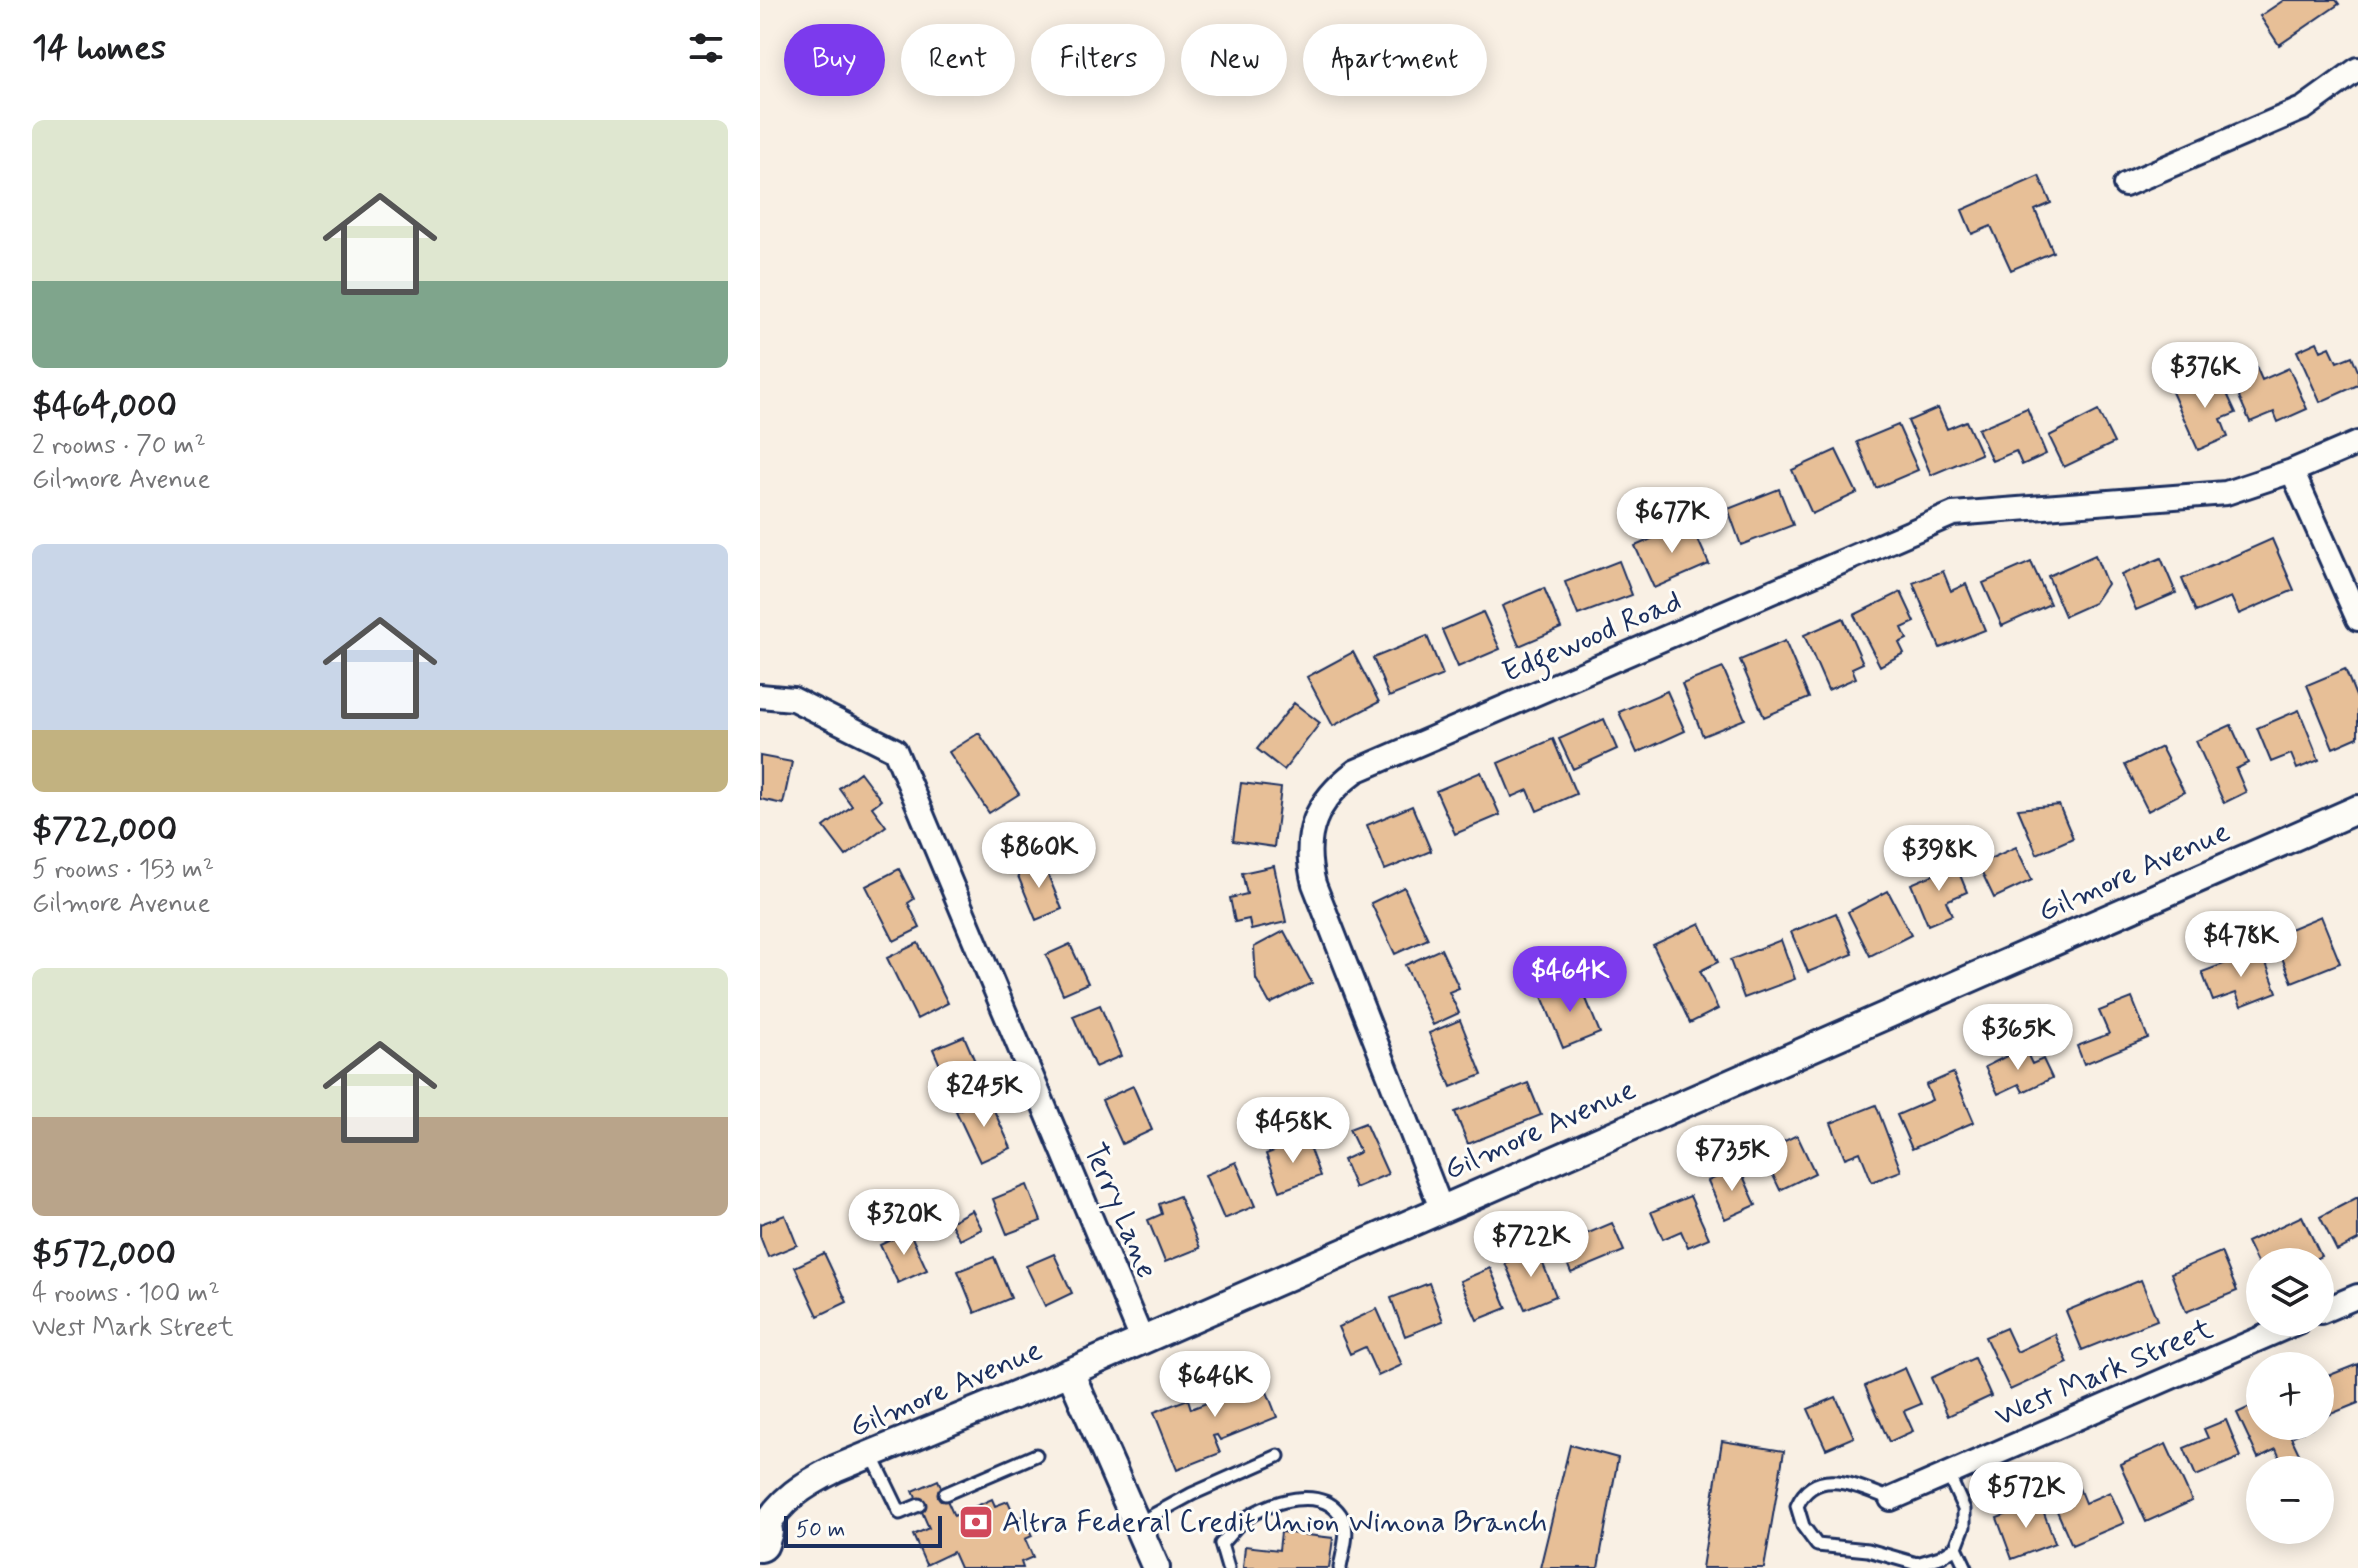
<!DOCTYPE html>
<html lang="en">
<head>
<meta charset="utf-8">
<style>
	body { margin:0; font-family:Mynerve,sans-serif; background:#f6f6f6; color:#202124; height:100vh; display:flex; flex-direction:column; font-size:30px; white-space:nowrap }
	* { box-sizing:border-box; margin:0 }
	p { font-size:26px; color:#757577 }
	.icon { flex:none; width:44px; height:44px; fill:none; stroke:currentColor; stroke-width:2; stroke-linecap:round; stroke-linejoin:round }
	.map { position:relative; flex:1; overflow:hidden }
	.details { display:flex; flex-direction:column; background:#fff; width:760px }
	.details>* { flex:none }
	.top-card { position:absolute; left:24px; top:24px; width:760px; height:72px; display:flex; gap:16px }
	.fabs { position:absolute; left:1486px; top:1248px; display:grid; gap:16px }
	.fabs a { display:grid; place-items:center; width:88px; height:88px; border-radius:50%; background:#fff; box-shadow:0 4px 20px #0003; font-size:40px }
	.scale { position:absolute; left:24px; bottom:20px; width:158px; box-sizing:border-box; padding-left:8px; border:4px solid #1b2f5e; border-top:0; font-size:22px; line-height:28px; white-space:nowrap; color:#1b2f5e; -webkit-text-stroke:6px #fdfcf7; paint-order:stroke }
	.price { position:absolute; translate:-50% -68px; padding:0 18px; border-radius:28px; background:#fff; color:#222; font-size:26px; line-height:52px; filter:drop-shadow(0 2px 4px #0008) }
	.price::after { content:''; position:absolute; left:50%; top:48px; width:24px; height:18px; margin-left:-12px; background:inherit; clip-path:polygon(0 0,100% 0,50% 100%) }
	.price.on { background:#7c3aed; color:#fff }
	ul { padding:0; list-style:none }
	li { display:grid; align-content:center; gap:16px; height:424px; padding:0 32px }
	li span { display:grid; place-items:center; height:248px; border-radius:12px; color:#555 }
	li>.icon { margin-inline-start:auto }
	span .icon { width:144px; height:144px; fill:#fffc; stroke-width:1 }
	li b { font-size:34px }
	h2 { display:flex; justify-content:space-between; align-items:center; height:96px; padding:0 32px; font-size:34px }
	.tag { padding:0 28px; border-radius:36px; background:#fff; box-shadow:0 4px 20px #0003; font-size:28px; line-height:72px }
	.tag.on { background:#7c3aed; color:#fff }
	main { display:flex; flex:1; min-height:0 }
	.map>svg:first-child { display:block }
	.building { fill:#e7bf97; stroke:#1b2f5e; stroke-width:2 }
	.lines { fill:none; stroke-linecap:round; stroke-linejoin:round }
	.service-casing { stroke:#1b2f5e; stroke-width:17 }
	.minor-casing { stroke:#1b2f5e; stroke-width:28 }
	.tertiary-casing { stroke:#1b2f5e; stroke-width:32 }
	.trunk-casing { stroke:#1b2f5e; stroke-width:42 }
	.service { stroke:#fdfcf7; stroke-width:11 }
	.minor { stroke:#fdfcf7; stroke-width:22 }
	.tertiary { stroke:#fdfcf7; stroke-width:26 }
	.trunk { stroke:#fdfcf7; stroke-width:36 }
	.labels { text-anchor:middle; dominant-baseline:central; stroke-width:6; stroke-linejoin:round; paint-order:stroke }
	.street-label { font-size:30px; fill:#1b2f5e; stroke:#fdfcf7 }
	.poi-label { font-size:30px; fill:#1b2f5e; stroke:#fdfcf7; text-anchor:start }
</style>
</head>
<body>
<main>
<section class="details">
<h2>14 homes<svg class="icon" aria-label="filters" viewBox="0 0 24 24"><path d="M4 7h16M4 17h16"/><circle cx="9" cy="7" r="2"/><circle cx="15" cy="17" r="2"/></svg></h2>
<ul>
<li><span style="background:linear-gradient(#dfe7d0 65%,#7fa58c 0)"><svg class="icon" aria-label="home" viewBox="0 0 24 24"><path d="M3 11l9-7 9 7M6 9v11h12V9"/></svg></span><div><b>$464,000</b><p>2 rooms · 70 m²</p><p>Gilmore Avenue</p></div></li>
<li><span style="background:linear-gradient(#c9d6e8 75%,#c2b280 0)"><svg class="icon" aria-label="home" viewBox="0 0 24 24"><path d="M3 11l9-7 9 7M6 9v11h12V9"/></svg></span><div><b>$722,000</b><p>5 rooms · 153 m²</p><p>Gilmore Avenue</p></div></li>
<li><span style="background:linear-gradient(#dfe7d0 60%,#b9a48a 0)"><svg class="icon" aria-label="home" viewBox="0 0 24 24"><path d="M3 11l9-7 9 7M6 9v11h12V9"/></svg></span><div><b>$572,000</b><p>4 rooms · 100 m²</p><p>West Mark Street</p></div></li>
</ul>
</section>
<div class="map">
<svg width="1598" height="1568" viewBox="0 0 1598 1568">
	<rect width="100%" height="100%" fill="#f9f0e4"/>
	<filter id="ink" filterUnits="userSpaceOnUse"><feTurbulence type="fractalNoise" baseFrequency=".0125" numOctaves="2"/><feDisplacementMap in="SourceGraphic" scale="16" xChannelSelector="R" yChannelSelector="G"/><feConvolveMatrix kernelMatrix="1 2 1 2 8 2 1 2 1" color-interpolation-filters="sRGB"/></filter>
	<g filter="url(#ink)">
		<path class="building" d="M1524,0H1576L1579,4L1519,45L1500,16Z
			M1279,176L1291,203L1275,210L1293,252L1251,270L1231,226L1212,234L1202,210Z
			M1557,342L1561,351L1570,347L1577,362L1592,356L1598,371V385L1560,402L1537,351Z
			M1495,364L1502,380L1529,368L1547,409L1518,422L1514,412L1490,422L1470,376Z
			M1457,372L1476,413L1461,419L1468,437L1438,450L1412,392Z
			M1178,408L1187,429L1206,421L1221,454L1171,475L1148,421Z
			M1267,408L1286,454L1262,465L1256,451L1232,461L1218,429Z
			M1338,411L1354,443L1304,467L1289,436Z
			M1138,425L1158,470L1116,488L1097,442Z
			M1076,450L1097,493L1052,514L1032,470Z
			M1019,489L1033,525L981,545L968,509Z
			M930,522L949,564L894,588L875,546Z
			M1512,539L1534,590L1479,614L1471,597L1436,612L1422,579Z
			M1335,555L1347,584L1334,603L1305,616L1288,576Z
			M1401,558L1416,593L1376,610L1361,575Z
			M859,561L872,595L818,615L805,582Z
			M1271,562L1290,604L1242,626L1223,583Z
			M1183,571L1191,591L1206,584L1225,630L1180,648L1153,583Z
			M784,588L801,628L759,646L742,606Z
			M1141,592L1155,622L1142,628L1147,639L1139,643L1144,653L1120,666L1094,615Z
			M723,612L740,649L698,667L682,630Z
			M1083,618L1103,663L1092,668L1096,678L1068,690L1044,635Z
			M667,636L683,675L629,697L613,658Z
			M1025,641L1049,698L1004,717L980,660Z
			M593,652L619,702L573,726L547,677Z
			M963,668L985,719L943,736L922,684Z
			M1585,669L1598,701V737L1573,748L1547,685Z
			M907,691L925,731L877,753L859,712Z
			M534,703L560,723L524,770L497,749Z
			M1539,710L1559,760L1537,769L1531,754L1511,762L1497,728Z
			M844,719L857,749L813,769L799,739Z
			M1471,725L1488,763L1476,769L1486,792L1464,803L1436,741Z
			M219,733L259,794L229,813L189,752Z
			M793,739L816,794L777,811L768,790L752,797L738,763Z
			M1401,747L1424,792L1388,811L1365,765Z
			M0,756L32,762L23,804L0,799Z
			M100,772L121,800L112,807L126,826L86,856L64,827L92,806L79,788Z
			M721,772L740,815L695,834L676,791Z
			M481,783L521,788L514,847L473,841Z
			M1299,805L1313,838L1277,854L1258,809Z
			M652,806L671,851L625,870L607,825Z
			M1256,847L1272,880L1234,898L1218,864Z
			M282,860L302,909L276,920L256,871Z
			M1196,865L1207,892L1186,901L1192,915L1168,925L1151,884Z
			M514,866L526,922L491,930L489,919L475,922L470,898L487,894L482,873Z
			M139,869L154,899L148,903L160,928L134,941L106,886Z
			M644,887L668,939L635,954L611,903Z
			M1128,891L1151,935L1110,956L1088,912Z
			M1076,913L1093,954L1048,972L1031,932Z
			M1561,916L1580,963L1532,982L1513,936Z
			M940,923L958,962L940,971L958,1009L930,1023L893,945Z
			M524,931L552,983L510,1004L496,979L494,947Z
			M1021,940L1035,979L984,998L970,960Z
			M158,943L188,1003L157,1019L127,958Z
			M310,944L328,983L303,994L286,955Z
			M681,949L699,988L689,992L699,1013L673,1025L645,965Z
			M1501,950L1517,992L1481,1006L1476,993L1453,1001L1442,972Z
			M818,979L840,1033L803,1048L781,994Z
			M1372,998L1388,1038L1324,1064L1317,1046L1349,1034L1339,1011Z
			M340,1005L361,1056L335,1067L313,1016Z
			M700,1020L722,1075L691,1087L669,1033Z
			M204,1036L223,1080L192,1093L173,1049Z
			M1264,1047L1272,1064L1283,1059L1292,1078L1263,1092L1259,1084L1238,1094L1225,1067Z
			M1193,1073L1214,1122L1152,1149L1137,1115L1172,1100L1166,1085Z
			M768,1083L781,1115L708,1144L695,1112Z
			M373,1086L392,1130L362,1144L342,1100Z
			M228,1097L251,1148L220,1162L196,1111Z
			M1116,1105L1141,1171L1112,1182L1100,1152L1085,1158L1071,1123Z
			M605,1123L628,1174L595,1188L583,1160L600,1152L589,1129Z
			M1037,1135L1055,1173L1020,1190L1002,1152Z
			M546,1139L560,1176L520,1191L506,1154Z
			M476,1162L495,1206L464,1219L445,1175Z
			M979,1167L996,1205L965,1219L948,1181Z
			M267,1185L281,1221L247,1234L233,1199Z
			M419,1196L440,1248L405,1262L388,1220L402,1214L399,1204Z
			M930,1196L949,1238L928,1247L921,1231L903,1239L891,1212Z
			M1598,1197V1240L1577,1251L1560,1217Z
			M212,1210L222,1229L200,1240L190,1222Z
			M25,1215L37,1245L8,1257L0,1236V1224Z
			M1542,1216L1561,1256L1549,1262H1500V1269L1487,1242Z
			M852,1223L864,1251L811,1273L800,1245Z
			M149,1231L167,1270L138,1283L120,1245Z
			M777,1249L796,1296L765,1309L745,1263Z
			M1461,1252L1477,1291L1426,1312L1411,1273Z
			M64,1253L87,1302L58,1316L35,1267Z
			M294,1254L312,1293L285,1306L266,1266Z
			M234,1257L251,1298L215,1313L198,1271Z
			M730,1268L747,1308L717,1320L700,1281Z
			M1381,1280L1397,1320L1322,1350L1306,1311Z
			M669,1283L683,1321L645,1336L631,1298Z
			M617,1309L642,1365L618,1376L605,1347L590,1354L578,1327Z
			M1246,1328L1257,1352L1295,1334L1308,1363L1250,1390L1225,1337Z
			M1214,1358L1231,1396L1188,1416L1171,1378Z
			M1598,1364V1403L1566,1416L1560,1401V1379Z
			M1145,1368L1161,1404L1144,1411L1153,1431L1129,1442L1105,1386Z
			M498,1369L517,1417L460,1440L457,1435L453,1436L460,1453L417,1470L394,1412L428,1399L431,1409L457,1399L452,1387Z
			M1076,1397L1094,1437L1066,1449L1048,1409Z
			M1500,1402V1426H1554L1531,1437L1542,1460L1524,1468L1516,1449L1498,1458L1477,1413Z
			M1466,1420L1481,1457L1436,1476L1424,1448L1448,1438L1444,1429Z
			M962,1441L1024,1451L1004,1568H942Z
			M1406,1444L1432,1501L1386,1522L1360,1464Z
			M810,1445L858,1458L838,1568H780Z
			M178,1480L194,1516L232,1499L235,1506L248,1501L256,1519L263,1516L272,1536L265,1539L273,1557L261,1562L263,1568H200L193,1552L166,1565L153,1535L169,1528L153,1491Z
			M1317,1483L1325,1503L1350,1492L1364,1523L1312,1545L1290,1495Z
			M1280,1502L1295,1543L1252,1559L1237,1518Z
			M521,1532L573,1538L569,1568H483L485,1546L519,1550Z"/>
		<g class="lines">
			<g class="service-casing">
				<path id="service" d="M112,1455L140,1513L159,1505
					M185,1494L276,1455
					M1131,1499C1098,1487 1056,1464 1037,1506L1043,1526L1057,1545L1108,1550L1157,1564L1180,1557L1196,1547L1204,1526V1509L1188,1474
					M377,1524L432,1494L518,1456
					M1196,1547L1206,1568
					M468,1568L461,1544C467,1538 472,1531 478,1525C502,1502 571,1479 585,1525C588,1537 582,1555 580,1568"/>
			</g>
			<g class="minor-casing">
				<path id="minor" d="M1365,185L1544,108L1598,69
					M1532,471L1598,619
					M0,696L33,699L135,750L382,1340
					M681,1208L554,884C541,834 556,801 596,771L1193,514L1466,493L1532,471L1598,443
					M1560,1312L1598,1296
					M1131,1499L1538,1322"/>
			</g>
			<g class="tertiary-casing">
				<path id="tertiary" d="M310,1372L396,1568
					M4,1531C17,1501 47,1483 75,1469L310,1372L1598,809"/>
			</g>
			<g class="trunk-casing">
				<path id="trunk" d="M0,1543L4,1531"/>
			</g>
			<use href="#service" class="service"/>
			<use href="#minor" class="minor"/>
			<use href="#tertiary" class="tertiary"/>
			<use href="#trunk" class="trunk"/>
		</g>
	</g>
	<defs>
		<g id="bank-square" transform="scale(1.8)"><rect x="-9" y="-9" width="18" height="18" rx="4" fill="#d1495b" stroke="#fdfcf7"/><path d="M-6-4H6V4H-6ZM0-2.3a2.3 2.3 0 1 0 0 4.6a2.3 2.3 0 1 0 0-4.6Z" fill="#fff"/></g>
	</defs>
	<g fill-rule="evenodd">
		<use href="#bank-square" x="216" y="1522"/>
	</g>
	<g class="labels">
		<g class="street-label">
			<text transform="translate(832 637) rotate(-23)">Edgewood Road</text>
			<text transform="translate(1374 872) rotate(-24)">Gilmore Avenue</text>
			<text transform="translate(780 1130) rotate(-24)">Gilmore Avenue</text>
			<text transform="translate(360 1211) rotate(67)">Terry Lane</text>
			<text transform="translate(1344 1373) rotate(-23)">West Mark Street</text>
			<text transform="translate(186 1389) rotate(-23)">Gilmore Avenue</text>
		</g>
		<g class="poi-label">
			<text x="242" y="1522">Altra Federal Credit Union Winona Branch</text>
		</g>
	</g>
</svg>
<div class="fabs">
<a><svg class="icon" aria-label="layers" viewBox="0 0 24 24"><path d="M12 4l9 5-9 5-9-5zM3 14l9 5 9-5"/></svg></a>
<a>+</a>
<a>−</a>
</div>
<div class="scale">50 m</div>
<b class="price" style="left:1445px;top:410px">$376K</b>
<b class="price" style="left:912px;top:555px">$677K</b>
<b class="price" style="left:279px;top:890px">$860K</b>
<b class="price" style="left:1179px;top:893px">$398K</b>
<b class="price" style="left:1481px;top:979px">$478K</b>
<b class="price on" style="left:810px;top:1014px">$464K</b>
<b class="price" style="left:1258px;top:1072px">$365K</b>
<b class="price" style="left:224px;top:1129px">$245K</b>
<b class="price" style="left:533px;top:1165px">$458K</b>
<b class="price" style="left:972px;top:1193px">$735K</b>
<b class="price" style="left:144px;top:1257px">$320K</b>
<b class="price" style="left:771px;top:1279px">$722K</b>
<b class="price" style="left:455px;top:1419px">$646K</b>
<b class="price" style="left:1266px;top:1530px">$572K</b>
<div class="top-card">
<a class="tag on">Buy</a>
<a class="tag">Rent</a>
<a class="tag">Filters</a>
<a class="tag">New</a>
<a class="tag">Apartment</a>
</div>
</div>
</main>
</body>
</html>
